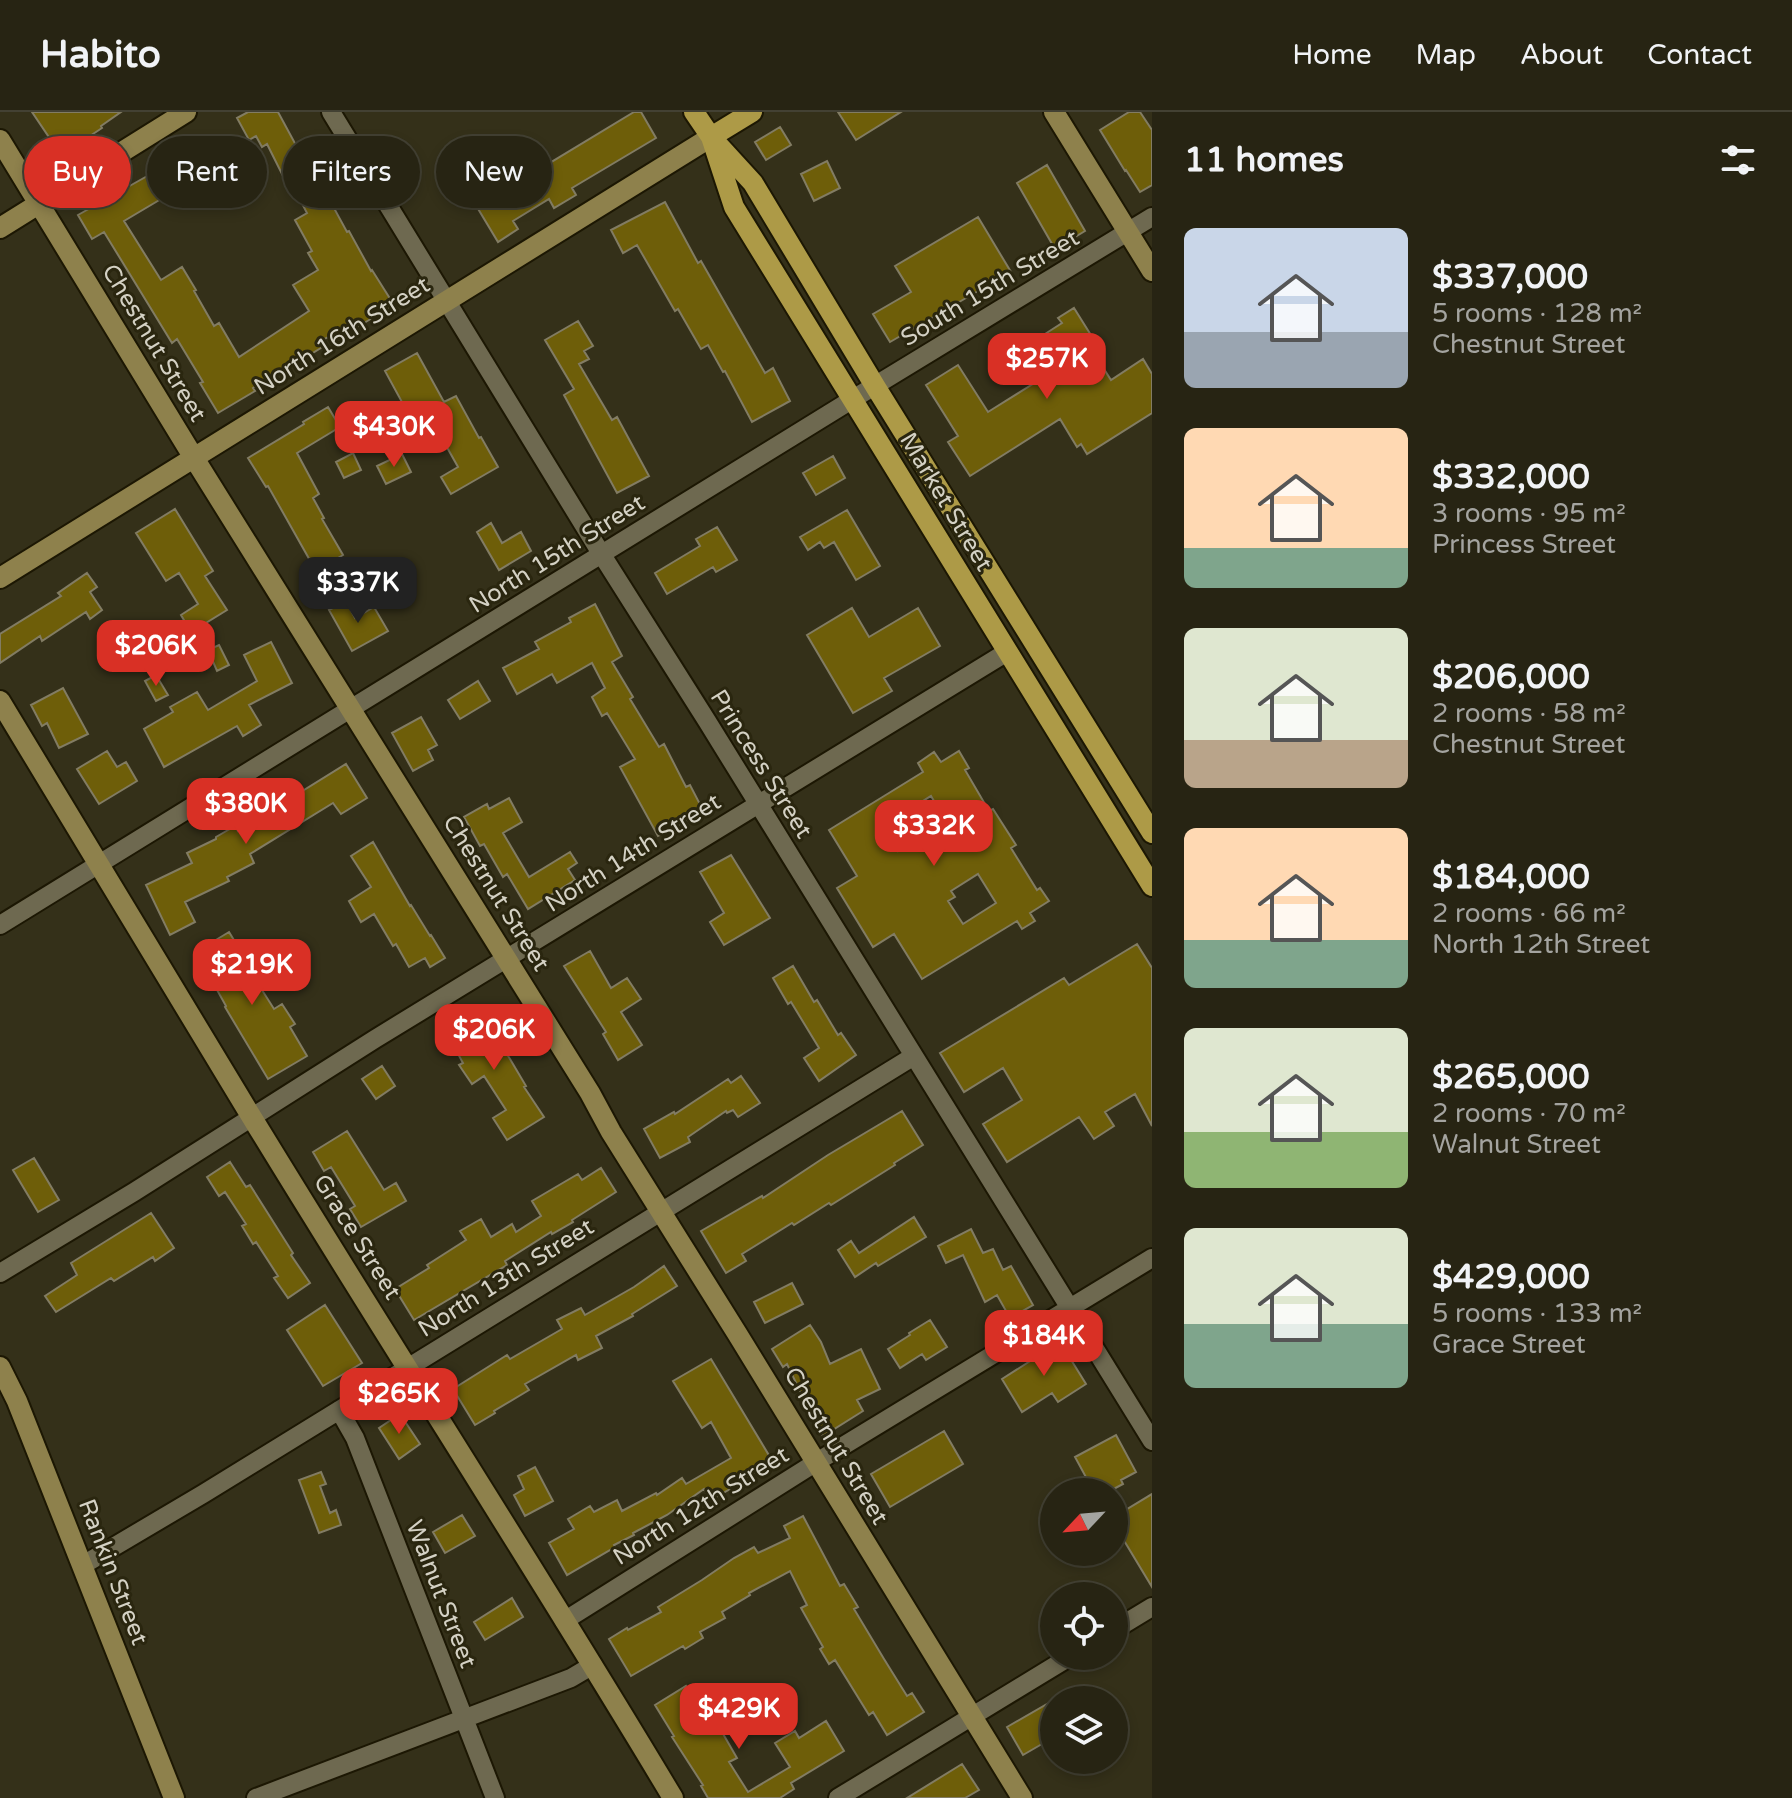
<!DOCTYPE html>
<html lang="en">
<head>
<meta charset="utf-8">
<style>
	body { margin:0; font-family:"Varela Round",sans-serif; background:#2f2c1c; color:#f1f3f6; height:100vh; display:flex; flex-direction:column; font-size:30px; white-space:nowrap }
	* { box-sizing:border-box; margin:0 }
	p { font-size:26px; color:#a4a4a0 }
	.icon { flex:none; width:44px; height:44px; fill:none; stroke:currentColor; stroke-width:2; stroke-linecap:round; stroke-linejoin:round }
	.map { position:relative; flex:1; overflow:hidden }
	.side { display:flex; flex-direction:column; background:#272413; width:640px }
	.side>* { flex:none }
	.hud { position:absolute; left:24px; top:24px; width:760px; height:72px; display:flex; gap:16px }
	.needle { width:52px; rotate:244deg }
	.fabs { position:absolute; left:1040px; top:1366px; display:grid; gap:16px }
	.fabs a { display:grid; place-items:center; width:88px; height:88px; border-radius:50%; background:#272413; box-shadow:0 4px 12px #0003,0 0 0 2px #434133; font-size:40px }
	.price { position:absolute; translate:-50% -68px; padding:0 18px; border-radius:16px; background:#d93025; color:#fff; font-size:26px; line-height:52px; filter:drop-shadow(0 2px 4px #0008) }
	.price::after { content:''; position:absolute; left:50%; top:48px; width:24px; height:18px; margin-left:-12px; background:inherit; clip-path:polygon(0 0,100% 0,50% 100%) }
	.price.on { background:#222; color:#fff }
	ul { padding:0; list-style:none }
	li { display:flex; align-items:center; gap:24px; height:200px; padding:0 32px }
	li span { display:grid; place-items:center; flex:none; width:224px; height:160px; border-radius:12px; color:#555 }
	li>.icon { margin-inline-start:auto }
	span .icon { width:96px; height:96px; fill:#fffc; stroke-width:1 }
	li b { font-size:34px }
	h2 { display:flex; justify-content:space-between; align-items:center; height:96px; padding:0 32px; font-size:34px }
	.tag { padding:0 28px; border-radius:36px; background:#272413; box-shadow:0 4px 12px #0003,0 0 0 2px #434133; font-size:28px; line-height:72px }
	.tag.on { background:#d93025; color:#fff }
	header { display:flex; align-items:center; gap:48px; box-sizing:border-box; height:112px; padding:0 40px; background:#272413; border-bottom:2px solid #434133 }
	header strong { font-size:38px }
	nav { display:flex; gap:44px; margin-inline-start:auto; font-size:28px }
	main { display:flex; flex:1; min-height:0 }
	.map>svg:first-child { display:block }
	.building { fill:#6e5e09; stroke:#827c63; stroke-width:2; fill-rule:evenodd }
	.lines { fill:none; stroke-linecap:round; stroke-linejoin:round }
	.street-casing { stroke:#1c1703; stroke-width:22 }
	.secondary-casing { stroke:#1c1703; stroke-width:24 }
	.primary-casing { stroke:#1c1703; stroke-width:24 }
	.street { stroke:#6e6950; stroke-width:18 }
	.secondary { stroke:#8e814c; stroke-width:20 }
	.primary { stroke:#ad9a47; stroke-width:20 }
	.labels { text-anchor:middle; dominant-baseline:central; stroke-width:6; stroke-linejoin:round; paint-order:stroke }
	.street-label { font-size:24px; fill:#d4d1c4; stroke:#2a260f }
</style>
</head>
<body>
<header>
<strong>Habito</strong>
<nav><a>Home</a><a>Map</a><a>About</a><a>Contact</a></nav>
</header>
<main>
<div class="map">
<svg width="1152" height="1686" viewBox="0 0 1152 1686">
	<rect width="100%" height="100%" fill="#343019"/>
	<path class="building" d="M32,0H121L101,14L102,16L61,43Z
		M248,0H278L298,37L300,36L320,75L322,74L347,120L349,119L371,159L372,158L394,193L359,214L357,211L320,229L324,234L303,247L302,246L253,276L255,279L218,301L200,271L203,270L177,227L172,231L104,120L92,127L78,103L174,49L188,71L124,109L161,168L182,155L196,178L194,179L214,214L219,211L239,245L309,199L293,173L318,158L308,141L312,139L295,108L307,101L292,72L288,74L267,32L262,35L256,24L249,28L237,6Z
		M634,0H641L656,26L572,76L576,83L554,96L549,87L513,109L518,117L498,130L477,95Z
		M838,0H901L856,28Z
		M1129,0H1140L1152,18V73L1140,80L1126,58L1125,59L1100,18Z
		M780,15L791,33L766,48L755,30Z
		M827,49L840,76L814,89L801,62Z
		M1047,53L1085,119L1055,137L1017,71Z
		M665,90L698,151L701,149L765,261L773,256L790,289L752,310L725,259L723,260L708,233L701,237L678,197L675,199L637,133L623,141L611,118Z
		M978,105L1011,160L890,230L873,202L911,180L895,154Z
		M1074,196L1094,228L1088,232L1111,268L1143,247L1152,262V301L1087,342L1081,332L1077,335L1060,307L970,364L948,330L958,324L926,273L958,253L988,300L1036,270L1029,258L1056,241L1045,222L1062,211L1058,206Z
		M578,209L593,234L584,239L589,247L579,252L612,308L617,305L649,364L617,381L564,283L574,277L545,228Z
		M417,241L444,290L456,284L479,326L481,325L498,355L451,382L441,365L458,355L444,330L432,336H427L385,259Z
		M328,295L340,315L297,341L319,382L313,386L324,406L322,407L343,443L316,459L268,374L266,375L248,346L304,312L303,310Z
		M353,341L361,358L344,366L336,350Z
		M402,342L411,360L386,372L377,354Z
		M833,344L845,366L816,383L803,361Z
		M175,397L213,459L205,464L227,498L191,520L181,503L198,492L179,461L166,469L136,421Z
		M847,398L880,454L856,468L834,430L824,436L820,430L808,438L800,425Z
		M491,411L502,431L521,420L531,439L499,458L477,420Z
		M717,415L737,448L716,460L713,455L667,482L655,461L700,434L696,427Z
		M358,448L370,469L350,479L339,458Z
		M87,461L97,475L90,480L102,498L90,507L86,500L42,529L40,524L0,551V522L61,484L58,481Z
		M346,489L355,506L374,495L388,519L352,539L329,498Z
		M595,492L622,544L612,550L633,585L630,587L659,635L664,632L686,675L690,673L704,700L658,724L620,655L635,647L607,601L602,604L592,585L605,576L592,551L557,571L552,562L517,582L503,556L539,537L535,530L571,510L569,506Z
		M852,496L869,525L918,496L940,534L884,566L892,579L853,601L807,523Z
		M271,530L292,571L249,593L261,613L243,624L237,614L164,655L144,617L173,600L170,595L197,580L208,598L257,569L244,543Z
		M219,533L229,553L217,559L208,538Z
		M156,563L168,583L156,589L145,569Z
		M478,569L490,589L460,607L448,588Z
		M63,576L88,622L59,636L47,611L42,614L31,593Z
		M421,605L437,633L428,638L433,648L413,659L392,621Z
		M107,639L117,655L126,650L137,669L99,692L77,657Z
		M959,639L969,656L965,658L989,699L993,697L1016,733L1011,736L1037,778L1040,776L1049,789L1030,801L1035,809L1022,817L1017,809L922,867L894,822L873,835L837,776L857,764L829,718L923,660L918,651L934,640L941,650ZM931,684L951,717L924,734L919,726L898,739L883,714ZM978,762L996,791L963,812L948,789L955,785L951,779Z
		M346,652L367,686L341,702L333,691L250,742L254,751L227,765L229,769L185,790L195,810L170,823L146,773L192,751L187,741L216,727V725L235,714L238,719Z
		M509,686L522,710L503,721L529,765L570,740L577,751L568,757L575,768L528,797L507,762L503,765L484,732L480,734L464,705L487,692L489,697Z
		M373,730L410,794L411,793L430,824L431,823L445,846L430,855L425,846L409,855L396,832L393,834L374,802L361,810L349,789L371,775L351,744Z
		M731,743L770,806L724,833L710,810L724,801L700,760Z
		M229,820L245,846L247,845L259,865L255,867L274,897L282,892L295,912L290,915L307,944L268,967L225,895L226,894L196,840Z
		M1137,832L1152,856V1014L1135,982L1105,1000L1114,1014L1094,1027L1079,1005L1007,1050L983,1012L1022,988L1003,956L964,980L940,941L1064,866L1069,873Z
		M590,839L611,876L627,866L641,887L621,900L642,933L618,948L603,922L606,920L564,854Z
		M793,854L814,890L817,888L838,923L841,921L856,943L819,969L804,946L819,936L791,890L788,892L773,866Z
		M480,897L497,929L498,928L510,947L526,974L524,975L544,1005L507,1028L493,1006L506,998L484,964L472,972L459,953L463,951L444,916Z
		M382,954L395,974L376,987L362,967Z
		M741,964L760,991L738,1005L733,998L727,1001L726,999L688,1025L690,1030L660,1046L644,1017L674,1000L675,1002L728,967L731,971Z
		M902,999L923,1033L894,1051L895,1053L831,1093L829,1091L794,1113L792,1111L742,1142L746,1149L726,1161L701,1119L762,1084L763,1086L828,1043Z
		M347,1019L384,1078L396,1071L406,1089L361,1115L350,1097L355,1094L331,1055L324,1059L313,1040Z
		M34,1046L59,1088L38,1100L13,1058Z
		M230,1050L246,1075L250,1073L293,1141L291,1143L310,1171L288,1186L274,1166L278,1164L256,1130L253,1132L242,1114L246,1112L225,1080L219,1084L207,1065Z
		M601,1056L616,1080L572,1108L573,1110L552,1122L551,1120L505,1149L507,1153L414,1208L395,1177L429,1156L427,1153L466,1128L460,1119L481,1107L491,1125L512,1112L516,1120L541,1104L532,1089L578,1062L582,1068Z
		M151,1101L174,1136L155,1149L153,1145L114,1169L111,1166L56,1200L45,1184L77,1163L71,1151Z
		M914,1105L926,1125L878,1154L876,1151L855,1165L838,1138L851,1129L859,1141Z
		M971,1117L983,1141L993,1137L1003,1158L1011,1154L1033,1193L1010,1206L997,1183L985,1190L963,1143L946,1151L938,1134Z
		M664,1154L677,1174L632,1202L633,1204L596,1224L602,1236L578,1248L576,1243L525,1272L529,1278L494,1299L495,1301L475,1313L453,1277L507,1243L510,1247L562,1217L557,1208L581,1196L585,1203L634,1175Z
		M792,1171L803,1192L765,1211L754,1190Z
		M325,1193L362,1251L323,1274L287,1218Z
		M930,1208L947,1235L926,1248L922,1242L900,1256L888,1237L910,1223L909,1221Z
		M810,1213L821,1230L830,1252L861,1237L880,1277L857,1288L863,1299L823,1324L811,1305L812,1304L787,1252L783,1255L772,1237Z
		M1060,1230L1086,1272L1058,1290L1052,1281L1022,1300L1002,1267Z
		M711,1247L773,1350L729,1375L730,1377L711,1388L704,1377L667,1403L633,1421L634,1423L614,1433L615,1435L567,1463L549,1431L574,1417L568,1407L590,1394L594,1400L617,1388L622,1399L656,1381L657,1383L682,1366L686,1372L731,1346L711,1310L702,1316L673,1269Z
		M400,1302L420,1332L399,1347L379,1316Z
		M944,1319L963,1352L890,1395L871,1362Z
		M1116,1323L1136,1360L1121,1368L1123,1372L1108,1380H1094L1075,1345Z
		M535,1355L553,1389L525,1404L514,1383L524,1377L518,1364Z
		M321,1360L326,1372L320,1374L330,1401L336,1398L341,1413L319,1421L299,1368Z
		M1152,1382V1475L1114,1412V1405Z
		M462,1403L475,1424L445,1441L433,1420Z
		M803,1404L840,1474L844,1472L858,1495L854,1497L884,1547L907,1584L912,1581L924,1600L887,1623L873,1600L869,1603L835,1548L829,1552L820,1537L823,1535L801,1496L807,1493L790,1459L749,1481L750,1483L722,1500L725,1506L700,1520L703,1526L685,1537L683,1534L631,1564L609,1527L627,1516L628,1518L661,1500L658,1495L702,1468L734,1446L754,1435L758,1441L790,1426L784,1414Z
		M512,1486L523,1505L485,1528L474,1510Z
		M686,1574L705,1605L713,1600L725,1618L722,1620L737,1646L729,1650L748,1680L790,1655L775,1631L795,1619L799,1626L826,1609L844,1639L791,1671L794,1677L780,1686H708L701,1674L703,1673L672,1625L674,1624L655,1593Z
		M1054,1588V1625L1023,1643L1007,1615Z
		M962,1652L979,1678L965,1686H907Z"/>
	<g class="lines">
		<g class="street-casing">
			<path id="street" d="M331,0L602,443L707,609L1152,1329
				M0,813L853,287L1152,105
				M0,1161L134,1080L375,927L1007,540
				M339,1298L355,1326L495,1686
				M83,1453L203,1382L914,944
				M564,1509L815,1351L1152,1146
				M1114,1518L1152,1495
				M256,1686L571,1566L593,1553
				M838,1686L1071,1544"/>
		</g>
		<g class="secondary-casing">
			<path id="secondary" d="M1054,0L1152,159
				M0,28L194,346L590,981L611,1020L738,1223L1022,1686
				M0,116L186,0
				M0,466L711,25
				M0,589C84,727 167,866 251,1004C390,1232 536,1457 673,1686
				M0,1255L17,1289L174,1686"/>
		</g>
		<g class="primary-casing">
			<path id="primary" d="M694,0L711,25L753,71L875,274L1152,721
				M711,25L734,95L1152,774
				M711,25L752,0"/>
		</g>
		<use href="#street" class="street"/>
		<use href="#secondary" class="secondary"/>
		<use href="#primary" class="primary"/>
	</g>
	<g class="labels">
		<g class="street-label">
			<text transform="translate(990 176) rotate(-31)">South 15th Street</text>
			<text transform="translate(342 224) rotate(-32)">North 16th Street</text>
			<text transform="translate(154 231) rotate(59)">Chestnut Street</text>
			<text transform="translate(946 390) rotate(59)">Market Street</text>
			<text transform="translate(557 442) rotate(-32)">North 15th Street</text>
			<text transform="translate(761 652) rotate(58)">Princess Street</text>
			<text transform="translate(633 741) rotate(-32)">North 14th Street</text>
			<text transform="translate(496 781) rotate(58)">Chestnut Street</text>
			<text transform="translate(357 1125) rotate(58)">Grace Street</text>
			<text transform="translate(506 1166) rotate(-32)">North 13th Street</text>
			<text transform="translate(836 1334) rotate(59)">Chestnut Street</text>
			<text transform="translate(701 1394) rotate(-32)">North 12th Street</text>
			<text transform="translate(113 1460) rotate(69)">Rankin Street</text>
			<text transform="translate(441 1482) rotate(69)">Walnut Street</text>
		</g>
	</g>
</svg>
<div class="fabs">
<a><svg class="needle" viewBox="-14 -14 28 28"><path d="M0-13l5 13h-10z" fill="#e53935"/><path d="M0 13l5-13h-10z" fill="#a4a4a0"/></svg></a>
<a><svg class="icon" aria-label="locate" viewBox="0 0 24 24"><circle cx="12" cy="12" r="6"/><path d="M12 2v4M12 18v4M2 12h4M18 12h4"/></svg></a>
<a><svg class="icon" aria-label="layers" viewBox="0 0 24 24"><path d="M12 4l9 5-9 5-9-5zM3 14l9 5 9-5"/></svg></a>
</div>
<b class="price" style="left:1047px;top:289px">$257K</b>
<b class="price" style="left:394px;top:357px">$430K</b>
<b class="price on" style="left:358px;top:513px">$337K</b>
<b class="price" style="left:156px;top:576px">$206K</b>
<b class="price" style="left:246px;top:734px">$380K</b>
<b class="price" style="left:934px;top:756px">$332K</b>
<b class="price" style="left:252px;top:895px">$219K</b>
<b class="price" style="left:494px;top:960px">$206K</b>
<b class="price" style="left:1044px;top:1266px">$184K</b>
<b class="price" style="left:399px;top:1324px">$265K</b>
<b class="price" style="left:739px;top:1639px">$429K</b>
<div class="hud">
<a class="tag on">Buy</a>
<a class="tag">Rent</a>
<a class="tag">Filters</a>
<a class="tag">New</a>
</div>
</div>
<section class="side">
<h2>11 homes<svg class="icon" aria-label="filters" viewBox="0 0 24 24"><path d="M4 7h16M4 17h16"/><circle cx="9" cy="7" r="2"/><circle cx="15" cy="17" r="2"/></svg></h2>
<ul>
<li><span style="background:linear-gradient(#c9d6e8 65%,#9aa5b1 0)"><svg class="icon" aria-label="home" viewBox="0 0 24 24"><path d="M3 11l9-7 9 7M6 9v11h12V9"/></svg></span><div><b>$337,000</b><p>5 rooms · 128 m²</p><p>Chestnut Street</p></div></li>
<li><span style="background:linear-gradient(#ffd9b3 75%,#7fa58c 0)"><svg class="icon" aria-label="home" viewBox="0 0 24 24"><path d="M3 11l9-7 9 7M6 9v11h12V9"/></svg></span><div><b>$332,000</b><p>3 rooms · 95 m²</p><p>Princess Street</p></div></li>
<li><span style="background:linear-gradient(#dfe7d0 70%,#b9a48a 0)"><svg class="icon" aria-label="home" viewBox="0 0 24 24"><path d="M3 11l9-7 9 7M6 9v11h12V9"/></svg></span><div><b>$206,000</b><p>2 rooms · 58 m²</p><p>Chestnut Street</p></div></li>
<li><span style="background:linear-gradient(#ffd9b3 70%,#7fa58c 0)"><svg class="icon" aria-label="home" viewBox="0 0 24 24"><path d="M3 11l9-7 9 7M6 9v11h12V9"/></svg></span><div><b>$184,000</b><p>2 rooms · 66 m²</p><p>North 12th Street</p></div></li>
<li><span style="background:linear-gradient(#dfe7d0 65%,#8fb573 0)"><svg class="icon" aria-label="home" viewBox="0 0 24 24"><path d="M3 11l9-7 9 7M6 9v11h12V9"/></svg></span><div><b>$265,000</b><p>2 rooms · 70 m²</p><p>Walnut Street</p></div></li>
<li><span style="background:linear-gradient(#dfe7d0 60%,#7fa58c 0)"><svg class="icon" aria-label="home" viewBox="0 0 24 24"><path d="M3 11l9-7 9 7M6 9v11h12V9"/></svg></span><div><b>$429,000</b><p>5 rooms · 133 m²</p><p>Grace Street</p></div></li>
</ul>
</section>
</main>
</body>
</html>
